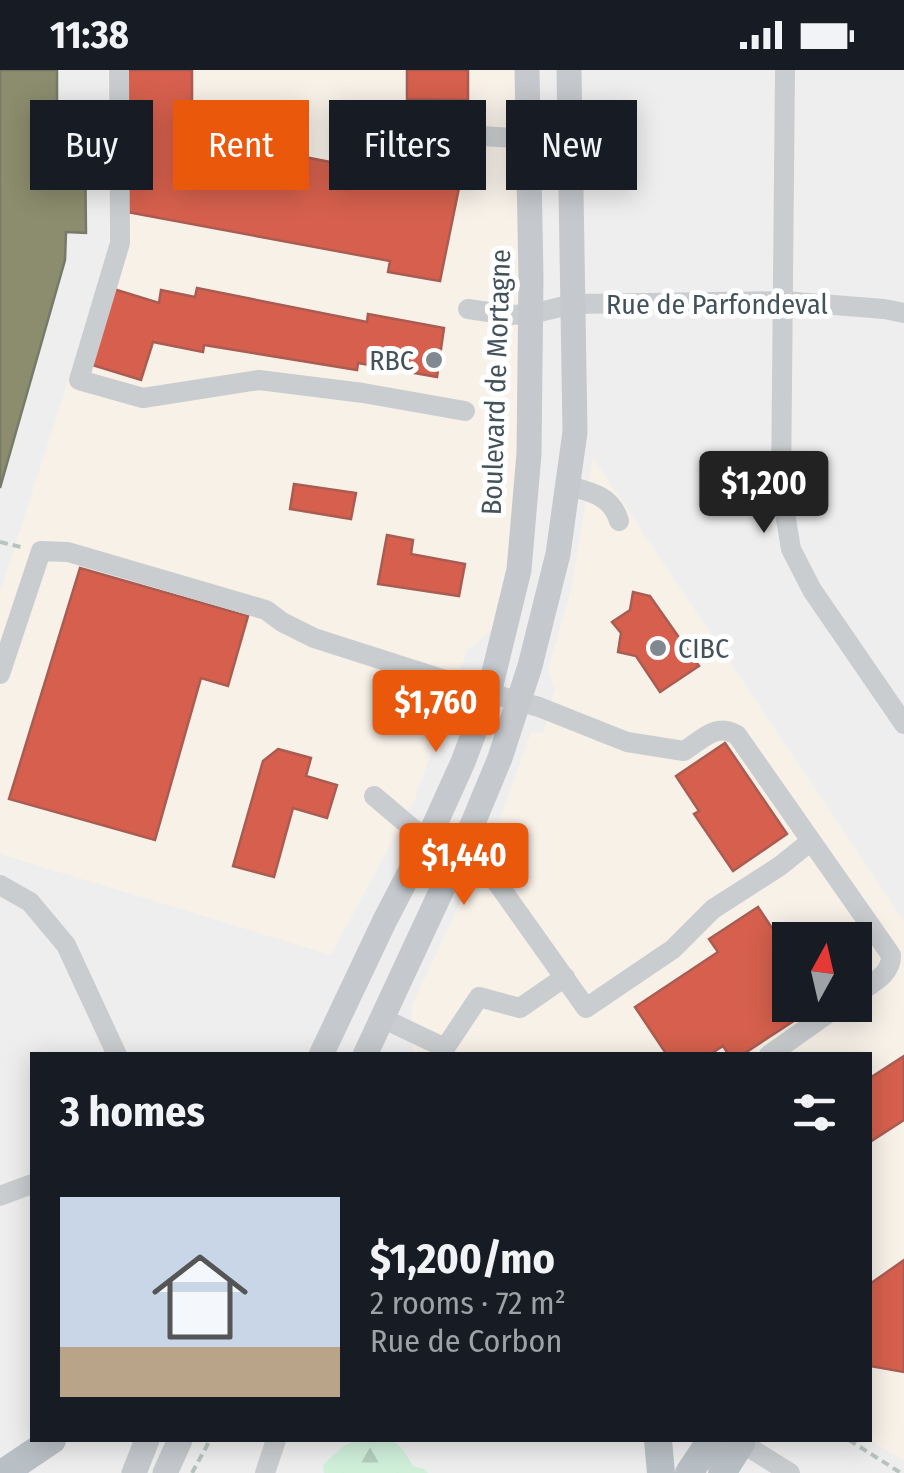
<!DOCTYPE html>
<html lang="en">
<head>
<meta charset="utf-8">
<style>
	body { margin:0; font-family:"Fira Sans Condensed",sans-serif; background:#20242c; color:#f1f3f6; height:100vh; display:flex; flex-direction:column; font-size:38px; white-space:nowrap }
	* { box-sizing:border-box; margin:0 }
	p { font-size:32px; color:#9ea1a6 }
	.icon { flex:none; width:55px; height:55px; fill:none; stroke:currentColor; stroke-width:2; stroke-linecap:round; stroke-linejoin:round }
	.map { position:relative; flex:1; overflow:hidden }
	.sheet { position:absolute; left:30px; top:982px; width:842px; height:390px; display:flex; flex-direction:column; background:#171b24; border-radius:0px; box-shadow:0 5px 25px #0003 }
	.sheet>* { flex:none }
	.hud { position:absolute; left:30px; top:30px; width:845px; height:90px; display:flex; gap:20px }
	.needle { width:65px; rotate:8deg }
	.tools { position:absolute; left:772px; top:852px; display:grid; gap:20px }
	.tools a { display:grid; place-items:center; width:100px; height:100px; border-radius:0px; background:#171b24; box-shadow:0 5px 25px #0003; font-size:50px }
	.price { position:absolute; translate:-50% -85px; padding:0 22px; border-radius:10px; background:#ea580c; color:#fff; font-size:32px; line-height:65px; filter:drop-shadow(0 2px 5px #0008) }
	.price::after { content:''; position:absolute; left:50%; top:60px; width:30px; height:22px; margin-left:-15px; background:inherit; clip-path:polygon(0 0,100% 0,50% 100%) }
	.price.current { background:#222; color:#fff }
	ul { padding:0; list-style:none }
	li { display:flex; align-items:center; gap:30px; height:250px; padding:0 30px }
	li+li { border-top:2px solid #363941 }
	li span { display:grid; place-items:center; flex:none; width:280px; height:200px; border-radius:0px; color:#555 }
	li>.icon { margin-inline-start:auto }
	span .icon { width:120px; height:120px; fill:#fffc; stroke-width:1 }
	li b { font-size:42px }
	h2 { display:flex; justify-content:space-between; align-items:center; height:120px; padding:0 30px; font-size:42px }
	.tag { padding:0 35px; border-radius:0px; background:#171b24; box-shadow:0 5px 25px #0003; font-size:35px; line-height:90px }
	.tag.current { background:#ea580c; color:#fff }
	.status { display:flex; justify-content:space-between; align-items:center; height:70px; padding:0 50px; background:#171b24; direction:ltr }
	.status svg { height:28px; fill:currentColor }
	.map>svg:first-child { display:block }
	.commercial { fill:#f7f1e8; fill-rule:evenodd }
	.forest { fill:url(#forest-firs) }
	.shops { fill:#d6604d; stroke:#aa5c52; stroke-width:2.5 }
	.industry { fill:#8c8c6e; stroke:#767b69; stroke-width:2.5 }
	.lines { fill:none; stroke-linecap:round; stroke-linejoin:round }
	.path { stroke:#b6c4bf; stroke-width:4; stroke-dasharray:8 5; stroke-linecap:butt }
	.minor { stroke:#cacdcf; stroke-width:20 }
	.major { stroke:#c5c9cd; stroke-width:25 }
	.highway { stroke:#b9c0c5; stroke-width:28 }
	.poi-dot { fill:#80898f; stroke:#fff; stroke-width:4 }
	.labels { text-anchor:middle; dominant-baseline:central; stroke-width:10; stroke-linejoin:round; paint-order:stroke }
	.street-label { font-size:28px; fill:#44525c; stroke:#fff }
	.poi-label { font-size:28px; fill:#44525c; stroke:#fff; text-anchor:end }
</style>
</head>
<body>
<div class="status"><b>11:38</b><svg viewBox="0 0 49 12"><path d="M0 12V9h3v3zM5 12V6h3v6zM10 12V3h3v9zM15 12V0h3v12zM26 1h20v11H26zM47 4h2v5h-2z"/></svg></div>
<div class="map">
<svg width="904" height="1403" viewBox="0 0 904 1403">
	<defs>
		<pattern id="forest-firs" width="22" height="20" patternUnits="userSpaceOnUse" patternTransform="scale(2.5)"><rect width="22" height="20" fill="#d0f0da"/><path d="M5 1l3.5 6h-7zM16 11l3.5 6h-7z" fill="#b4d0be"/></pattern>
	</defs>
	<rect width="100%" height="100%" fill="#efeeee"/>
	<path class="commercial" d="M108,0H522L520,309L511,470L494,558L467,581L415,729L331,885L0,784V522L109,184Z
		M593,388L904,851V1391L870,1370V985H413L412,935L499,751L531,662L543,663L555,618L548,600L571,520ZM790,870H855V935H790Z"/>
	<path class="forest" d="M356,1370C390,1370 396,1363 413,1396L424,1399L428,1403H324L323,1395L342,1377Z"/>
	<path class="shops" d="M126,0H192V65L407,107L408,98L461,108L440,211L388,202L390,191L127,142Z
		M407,0H468V30L407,29Z
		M197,218L367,252L368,244L444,258L437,307L358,293L357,300L204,275L203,282L153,272L141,310L92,295L114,219L159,233L161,220L195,227Z
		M294,414L356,423L351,449L290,439Z
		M387,465L413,470L411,484L465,494L459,526L378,514Z
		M80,498L248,546L228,616L201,608L155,770L9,729Z
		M633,522L650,526L699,596L660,622L636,586L618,582L621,563L612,552L630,540Z
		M725,673L787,764L733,801L694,744L699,741L676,706Z
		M278,679L311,688L306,706L337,715L327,748L293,738L274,807L233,796L263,691Z
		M758,837L790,885V935H818L742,985H729L723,976L709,985H667L635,937L718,882L709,869Z
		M904,986V1050L870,1072V1008Z
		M904,1190V1302L870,1296V1214Z"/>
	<path class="industry" d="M0,0H57V70L85,69L86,163L66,162L65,190L0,418Z"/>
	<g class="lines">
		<path class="path" d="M0,472L25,478
			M849,1370L901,1403
			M192,1403L210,1370"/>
		<path class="minor" d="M119,0L120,173L79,310L143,328L259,310L363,323L465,341
			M785,0L781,419L791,479L812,520L904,654
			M482,66L528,69
			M468,239L510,245L531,244L573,234L784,231L884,239L904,243
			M569,416C591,422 612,426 619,451
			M0,604L41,481L68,482L266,540L282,552L314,568L464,616L539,637L627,672L684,681C702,670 716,652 737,665L891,885C892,905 870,914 855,925
			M374,726L413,759L471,792L495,810L586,938L673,879L713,839L780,796L811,771
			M0,815L30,832L66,875L117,985
			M382,948L445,978L479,927L520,938L565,907
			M769,985L840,935
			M0,1126L32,1114
			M737,1370L790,1403
			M265,1403L276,1370"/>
		<path class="major" d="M321,985L385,850L435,754L463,692L489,623L519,500L529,384L531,207L527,0
			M365,985L473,753L500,688L530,596L558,484L575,362L569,0
			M134,1403L147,1370
			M165,1403L180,1370"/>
		<path class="highway" d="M658,1370L661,1403
			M3,1403L52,1370
			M689,1403L711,1370
			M722,1403L741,1373"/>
	</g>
	<g class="poi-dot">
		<circle cx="434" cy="290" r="10"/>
		<circle cx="658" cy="578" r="10"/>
	</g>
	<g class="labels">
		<g class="street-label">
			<text x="717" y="234">Rue de Parfondeval</text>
			<text transform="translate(496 312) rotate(-88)">Boulevard de Mortagne</text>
		</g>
		<g class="poi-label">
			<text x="414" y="290">RBC</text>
			<text x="678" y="578" text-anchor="start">CIBC</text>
		</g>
	</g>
</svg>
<div class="tools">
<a><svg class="needle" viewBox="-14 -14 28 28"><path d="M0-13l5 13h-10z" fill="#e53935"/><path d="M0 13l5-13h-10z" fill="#9ea1a6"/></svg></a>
</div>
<b class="price current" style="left:764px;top:466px">$1,200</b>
<b class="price" style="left:436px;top:685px">$1,760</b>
<b class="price" style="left:464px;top:838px">$1,440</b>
<div class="hud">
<a class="tag">Buy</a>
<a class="tag current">Rent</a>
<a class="tag">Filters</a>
<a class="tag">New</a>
</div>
<section class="sheet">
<h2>3 homes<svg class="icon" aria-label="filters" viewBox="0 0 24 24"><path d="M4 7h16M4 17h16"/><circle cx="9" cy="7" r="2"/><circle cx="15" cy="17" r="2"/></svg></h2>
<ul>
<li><span style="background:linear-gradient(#c9d6e8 75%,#b9a48a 0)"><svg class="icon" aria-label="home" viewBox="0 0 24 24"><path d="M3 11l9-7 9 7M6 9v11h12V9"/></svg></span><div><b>$1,200/mo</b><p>2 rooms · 72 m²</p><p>Rue de Corbon</p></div></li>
</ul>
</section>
</div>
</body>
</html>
